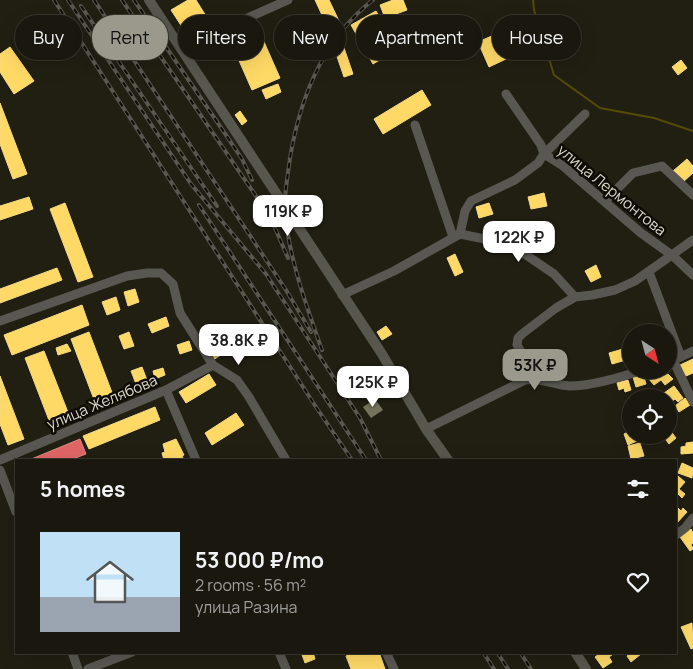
<!DOCTYPE html>
<html lang="en">
<head>
<meta charset="utf-8">
<style>
	body { margin:0; font-family:Manrope,sans-serif; background:#222017; color:#f1f3f6; height:100vh; display:flex; flex-direction:column; font-size:19px; white-space:nowrap }
	* { box-sizing:border-box; margin:0 }
	p { font-size:16px; color:#9f9f9e }
	.icon { flex:none; width:28px; height:28px; fill:none; stroke:currentColor; stroke-width:2; stroke-linecap:round; stroke-linejoin:round }
	.map { position:relative; flex:1; overflow:hidden }
	.panel { position:absolute; left:15px; top:459px; width:662px; height:195px; display:flex; flex-direction:column; background:#19170e; border-radius:0px; box-shadow:0 5px 20px #0002,0 0 0 1px #37362e }
	.panel>* { flex:none }
	.guide { position:absolute; left:15px; top:15px; width:664px; height:45px; display:flex; gap:10px }
	.needle { width:32px; rotate:144deg }
	.controls { position:absolute; left:622px; top:324px; display:grid; gap:10px }
	.controls a { display:grid; place-items:center; width:55px; height:55px; border-radius:50%; background:#19170e; box-shadow:0 5px 20px #0002,0 0 0 1px #37362e; font-size:25px }
	.price { position:absolute; translate:-50% -42px; padding:0 11px; border-radius:10px; background:#fff; color:#222; font-size:16px; line-height:32px; filter:drop-shadow(0 1px 2px #0008) }
	.price::after { content:''; position:absolute; left:50%; top:30px; width:15px; height:11px; margin-left:-8px; background:inherit; clip-path:polygon(0 0,100% 0,50% 100%) }
	.price.selected { background:#9b998c; color:#111 }
	ul { padding:0; list-style:none }
	li { display:flex; align-items:center; gap:15px; height:125px; padding:0 25px }
	li+li { border-top:1px solid #37362e }
	li span { display:grid; place-items:center; flex:none; width:140px; height:100px; border-radius:0px; color:#555 }
	li>.icon { margin-inline-start:auto }
	span .icon { width:60px; height:60px; fill:#fffc; stroke-width:1 }
	li b { font-size:21px }
	h2 { display:flex; justify-content:space-between; align-items:center; height:60px; padding:0 25px; font-size:21px }
	.chip { padding:0 18px; border-radius:22px; background:#19170e; box-shadow:0 5px 20px #0002,0 0 0 1px #37362e; font-size:18px; line-height:45px }
	.chip.selected { background:#9b998c; color:#111 }
	.map>svg:first-child { display:block }
	.homes { fill:#ffd966; stroke:#f5da85 }
	.shops { fill:#e06666; stroke:#df8985 }
	.lines { fill:none; stroke-linecap:round; stroke-linejoin:round }
	.stream { stroke:#564c07; stroke-width:2 }
	.building { fill:#76735c }
	.minor { stroke:#585751; stroke-width:9 }
	.major { stroke:#58574e; stroke-width:10 }
	.rail-casing { stroke:#595850; stroke-width:4 }
	.rail { stroke:#0e0c04; stroke-width:2; stroke-dasharray:5.5; stroke-linecap:butt }
	.labels { text-anchor:middle; dominant-baseline:central; stroke-width:5; stroke-linejoin:round; paint-order:stroke }
	.street-label { font-size:15px; fill:#dddbcd; stroke:#0e0c04 }
</style>
</head>
<body>
<div class="map">
<svg width="693" height="669" viewBox="0 0 693 669">
	<rect width="100%" height="100%" fill="#211f12"/>
	<path class="homes" d="M188,0H196L206,16L184,30L171,10Z
		M315,0H329L341,25L329,30Z
		M393,0H403L407,10L385,18L380,5Z
		M376,11L398,49L373,64L351,25Z
		M402,15L422,47L409,55L389,24Z
		M261,35L280,78L252,90L233,47Z
		M494,35L506,59L489,67L478,42Z
		M343,45L353,74L344,77L334,48Z
		M10,47L34,81L14,94L0,72V54Z
		M681,60L687,68L678,75L672,67Z
		M278,84L281,92L266,99L262,90Z
		M422,90L431,105L383,134L374,119Z
		M0,103L27,174L13,179L0,144Z
		M240,111L247,121L242,125L235,115Z
		M687,159L693,166V173L683,182L673,171Z
		M544,193L547,206L531,209L528,197Z
		M29,197L33,209L0,220V206Z
		M65,203L93,277L78,282L50,209Z
		M489,203L493,214L479,218L476,207Z
		M539,238L544,246L536,251L531,244Z
		M455,254L463,272L455,276L447,258Z
		M596,265L601,277L591,282L585,271Z
		M57,268L62,280L0,303V289Z
		M135,289L139,302L128,306L124,292Z
		M116,297L120,310L107,315L102,302Z
		M82,305L89,325L12,355L4,335Z
		M166,317L169,326L152,333L148,324Z
		M386,326L392,334L382,340L377,332Z
		M89,332L116,403L98,410L71,339Z
		M129,332L134,346L124,349L119,336Z
		M223,334L232,348L213,360L205,346Z
		M189,341L192,350L180,354L177,345Z
		M67,344L71,351L58,355L56,348Z
		M623,349L626,360L612,364L609,353Z
		M44,351L71,420L52,428L25,358Z
		M693,359V373L686,376L680,365Z
		M142,367L147,380L136,384L131,371Z
		M163,368L165,375L155,379L153,371Z
		M659,370H662L666,375L668,374L673,379L665,385L661,380L654,385L648,378Z
		M209,374L216,385L186,403L179,392Z
		M643,374L646,384L636,387L633,377Z
		M0,376L24,439L8,445L0,424Z
		M628,380L631,390L625,392L624,388L619,390L617,383Z
		M674,386L683,398L678,402L675,399L671,402L664,393Z
		M685,398L690,405L679,412L675,406Z
		M155,407L160,420L89,449L83,436Z
		M236,413L244,425L212,445L205,433Z
		M631,430V435H641L638,437L639,440L628,445L624,434Z
		M670,430L676,438L669,444L663,436L669,435Z
		M176,439L184,455L182,456L184,460H164L162,453L165,452L163,444Z
		M693,442V453L681,454V447L686,446V443Z
		M640,443L644,456L631,459L628,446Z
		M682,463L693,468L692,478L678,473Z
		M678,476L685,482L679,489L685,494L682,498L676,492V478Z
		M677,507L681,511L683,508L687,512L676,524Z
		M691,529L693,533V543L691,544L693,549L690,551L680,537Z
		M692,623L693,648L691,649L681,627Z
		M301,652H313L315,659L305,663Z
		M356,652H379L385,669H351L346,656Z
		M602,652H616L609,657L612,662L603,668L595,657Z
		M633,652H640L641,654L631,662L627,656Z"/>
	<path class="shops" d="M80,439L86,454L70,460H29Z"/>
	<g class="lines">
		<path class="stream" d="M533,0L534,10L554,75L600,108L654,118L693,131"/>
	</g>
	<path class="building" d="M375,399L383,410L371,418L363,407Z"/>
	<g class="lines">
		<path class="minor" d="M180,48L288,0
			M506,94L541,145L544,154L563,166L641,233L673,256L693,275
			M415,125L453,237
			M605,201L633,173L662,166L693,195
			M460,234L510,244L554,274L575,297
			M649,272L681,357
			M342,295L394,271L460,234L465,211L471,201L515,180L538,163L544,154L585,114
			M0,321L127,276L147,273H161L173,284L180,313L213,365L237,380L249,397L286,460
			M676,359L693,351
			M673,360L693,402
			M532,379L533,373L517,345L518,338L522,334L556,308L575,297L592,295L615,290L635,281L693,240
			M166,390L196,460
			M426,429L525,380C540,377 554,385 569,386C592,386 621,377 643,370
			M0,460L166,390L213,365
			M0,470L16,512
			M676,535L685,528L693,518
			M72,652L78,669
			M279,652L286,669
			M386,652L394,669
			M88,669L132,652"/>
		<path class="major" d="M149,0L382,354L426,429L448,460
			M575,652L586,669"/>
		<g class="rail-casing">
			<path id="rail" d="M54,0L316,407L352,460
				M68,0L191,184L266,274L360,418L381,460
				M94,0L286,290L311,332
				M122,0L256,196L275,228L288,258
				M134,0L224,132L242,159L252,180
				M81,6L217,206
				M199,205L366,460
				M322,350C307,308 288,255 285,211C284,193 288,175 290,158C300,98 324,38 373,0
				M483,652L494,669
				M497,652L508,669
				M520,652L531,669"/>
		</g>
		<use href="#rail" class="rail"/>
	</g>
	<g class="labels">
		<g class="street-label">
			<text transform="translate(612 190) rotate(39)">улица Лермонтова</text>
			<text transform="translate(102 402) rotate(-23)">улица Желябова</text>
		</g>
	</g>
</svg>
<div class="controls">
<a><svg class="needle" viewBox="-14 -14 28 28"><path d="M0-13l5 13h-10z" fill="#e53935"/><path d="M0 13l5-13h-10z" fill="#9f9f9e"/></svg></a>
<a><svg class="icon" aria-label="locate" viewBox="0 0 24 24"><circle cx="12" cy="12" r="6"/><path d="M12 2v4M12 18v4M2 12h4M18 12h4"/></svg></a>
</div>
<b class="price" style="left:288px;top:237px">119K ₽</b>
<b class="price" style="left:519px;top:263px">122K ₽</b>
<b class="price" style="left:239px;top:366px">38.8K ₽</b>
<b class="price selected" style="left:535px;top:391px">53K ₽</b>
<b class="price" style="left:373px;top:408px">125K ₽</b>
<div class="guide">
<a class="chip">Buy</a>
<a class="chip selected">Rent</a>
<a class="chip">Filters</a>
<a class="chip">New</a>
<a class="chip">Apartment</a>
<a class="chip">House</a>
</div>
<section class="panel">
<h2>5 homes<svg class="icon" aria-label="filters" viewBox="0 0 24 24"><path d="M4 7h16M4 17h16"/><circle cx="9" cy="7" r="2"/><circle cx="15" cy="17" r="2"/></svg></h2>
<ul>
<li><span style="background:linear-gradient(#bfe0f5 65%,#9aa5b1 0)"><svg class="icon" aria-label="home" viewBox="0 0 24 24"><path d="M3 11l9-7 9 7M6 9v11h12V9"/></svg></span><div><b>53 000 ₽/mo</b><p>2 rooms · 56 m²</p><p>улица Разина</p></div><svg class="icon" aria-label="heart" viewBox="0 0 24 24"><path d="M12 20l-8-8c-3-5 5-10 8-4 3-6 11-1 8 4z"/></svg></li>
</ul>
</section>
</div>
</body>
</html>
